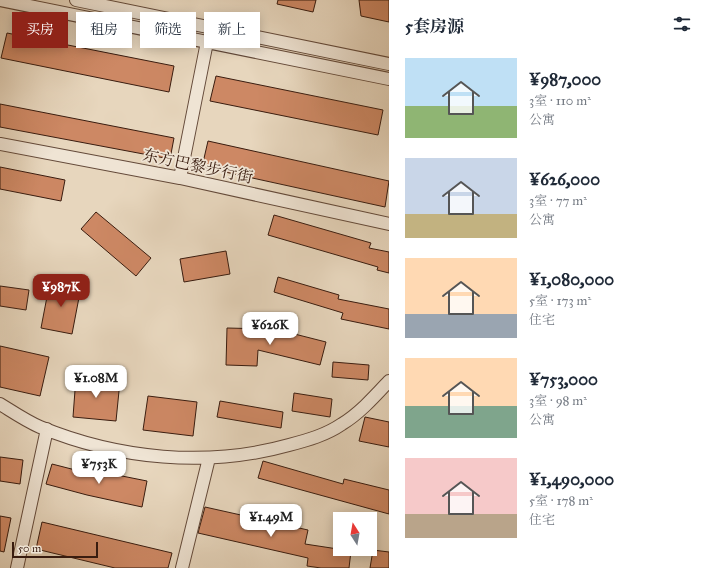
<!DOCTYPE html>
<html lang="zh">
<head>
<meta charset="utf-8">
<style>
	body { margin:0; font-family:"IM FELL Great Primer","Noto Serif SC",serif; background:#f2f2f3; color:#1f2937; height:100vh; display:flex; flex-direction:column; font-size:15px; white-space:nowrap }
	* { box-sizing:border-box; margin:0 }
	p { font-size:13px; color:#747a83 }
	.icon { flex:none; width:22px; height:22px; fill:none; stroke:currentColor; stroke-width:2; stroke-linecap:round; stroke-linejoin:round }
	.map { position:relative; flex:1; overflow:hidden }
	.panel { display:flex; flex-direction:column; background:#fff; width:320px }
	.panel>* { flex:none }
	.guide { position:absolute; left:12px; top:12px; width:317px; height:36px; display:flex; gap:8px }
	.needle { width:26px; rotate:349deg }
	.tools { position:absolute; left:333px; top:512px; display:grid; gap:8px }
	.tools a { display:grid; place-items:center; width:44px; height:44px; border-radius:0px; background:#fff; box-shadow:0 2px 10px #0003; font-size:20px }
	.scale { position:absolute; left:12px; bottom:10px; width:86px; box-sizing:border-box; padding-left:4px; border:2px solid #391c0f; border-top:0; font-size:11px; line-height:14px; white-space:nowrap; color:#391c0f; -webkit-text-stroke:3px #efe4d4; paint-order:stroke }
	.price { position:absolute; translate:-50% -34px; padding:0 9px; border-radius:8px; background:#fff; color:#222; font-size:13px; line-height:26px; filter:drop-shadow(0 1px 2px #0008) }
	.price::after { content:''; position:absolute; left:50%; top:24px; width:12px; height:9px; margin-left:-6px; background:inherit; clip-path:polygon(0 0,100% 0,50% 100%) }
	.price.current { background:#8f2418; color:#fff }
	ul { padding:0; list-style:none }
	li { display:flex; align-items:center; gap:12px; height:100px; padding:0 16px }
	li span { display:grid; place-items:center; flex:none; width:112px; height:80px; border-radius:0px; color:#555 }
	li>.icon { margin-inline-start:auto }
	span .icon { width:48px; height:48px; fill:#fffc; stroke-width:1 }
	li b { font-size:17px }
	h2 { display:flex; justify-content:space-between; align-items:center; height:48px; padding:0 16px; font-size:17px }
	.chip { padding:0 14px; border-radius:0px; background:#fff; box-shadow:0 2px 10px #0003; font-size:14px; line-height:36px }
	.chip.current { background:#8f2418; color:#fff }
	main { display:flex; flex:1; min-height:0 }
	.map>svg:first-child { display:block }
	.building { fill:#cd8864; stroke:#391c0f }
	.lines { fill:none; stroke-linecap:round; stroke-linejoin:round }
	.minor-casing { stroke:#644a3a; stroke-width:14 }
	.minor { stroke:#efe4d4; stroke-width:12 }
	.labels { text-anchor:middle; dominant-baseline:central; stroke-width:3.5; stroke-linejoin:round; paint-order:stroke }
	.street-label { font-size:16px; fill:#391c0f; stroke:#efe4d4 }
</style>
</head>
<body>
<main>
<div class="map">
<svg width="389" height="568" viewBox="0 0 389 568">
	<rect width="100%" height="100%" fill="#e7d6bd"/>
	<filter id="stains"><feTurbulence type="fractalNoise" baseFrequency=".005" numOctaves="4"/><feColorMatrix values="0 0 0 0 .2 0 0 0 0 .09 0 0 0 0 .02 0 0 0 .5 -.17"/></filter>
	<radialGradient id="worn" r=".72"><stop offset=".6" stop-color="#630" stop-opacity="0"/><stop offset="1" stop-color="#630" stop-opacity=".3"/></radialGradient>
	<path class="building" d="M278,0H316L313,12L277,4Z
		M359,0H389V22L361,16Z
		M7,33L174,66L169,92L1,58Z
		M216,76L383,110L378,135L210,101Z
		M0,104L174,138L170,159L0,127Z
		M208,141L389,181L385,207L202,167Z
		M0,167L65,180L61,201L0,189Z
		M96,212L151,258L136,276L81,229Z
		M274,215L371,243L369,248L389,252V273L377,270L378,267L268,235Z
		M226,251L230,274L184,282L180,259Z
		M278,277L339,295L338,299L389,309V329L341,319L343,313L274,292Z
		M50,281L81,287L72,334L41,328Z
		M0,286L29,290L26,310L0,306Z
		M267,327L326,342L320,365L258,350L257,366L226,365L227,328L267,329Z
		M0,346L49,357L40,396L0,387Z
		M333,362L369,365L368,380L332,377Z
		M76,377L120,381L116,421L73,417Z
		M294,393L332,399L330,417L292,411Z
		M148,396L197,402L193,436L143,430Z
		M220,401L283,412L281,428L217,417Z
		M365,417L389,422V447L359,441Z
		M0,457L23,460L20,484L0,481Z
		M263,461L343,484L344,479L389,490V514L258,478Z
		M52,464L91,474L92,470L147,481L142,507L87,495L46,484Z
		M205,507L308,530L305,544L351,551L349,568H321L307,566L308,558L198,533Z
		M0,516L11,518L4,552L0,551Z
		M42,522L172,553L168,568H115L36,549Z
		M373,550L389,552V568H370Z"/>
	<g class="lines">
		<g class="minor-casing">
			<path id="minor" d="M0,0L389,79
				M76,0L389,64
				M0,144L180,178L389,224
				M180,178L207,42
				M0,404C13,412 26,421 40,427C118,459 207,468 289,445C308,440 326,435 342,424C360,413 375,396 389,381
				M17,568L47,429
				M182,568L209,458"/>
		</g>
		<use href="#minor" class="minor"/>
	</g>
	<g class="labels">
		<g class="street-label">
			<text transform="translate(198 166) rotate(12)">东方巴黎步行街</text>
		</g>
	</g>
	<rect width="100%" height="100%" filter="url(#stains)"/>
	<rect width="100%" height="100%" fill="url(#worn)"/>
</svg>
<div class="tools">
<a><svg class="needle" viewBox="-14 -14 28 28"><path d="M0-13l5 13h-10z" fill="#e53935"/><path d="M0 13l5-13h-10z" fill="#747a83"/></svg></a>
</div>
<div class="scale">50 m</div>
<b class="price current" style="left:61px;top:308px">¥987K</b>
<b class="price" style="left:270px;top:346px">¥626K</b>
<b class="price" style="left:96px;top:399px">¥1.08M</b>
<b class="price" style="left:99px;top:485px">¥753K</b>
<b class="price" style="left:271px;top:538px">¥1.49M</b>
<div class="guide">
<a class="chip current">买房</a>
<a class="chip">租房</a>
<a class="chip">筛选</a>
<a class="chip">新上</a>
</div>
</div>
<section class="panel">
<h2>5套房源<svg class="icon" aria-label="filters" viewBox="0 0 24 24"><path d="M4 7h16M4 17h16"/><circle cx="9" cy="7" r="2"/><circle cx="15" cy="17" r="2"/></svg></h2>
<ul>
<li><span style="background:linear-gradient(#bfe0f5 60%,#8fb573 0)"><svg class="icon" aria-label="home" viewBox="0 0 24 24"><path d="M3 11l9-7 9 7M6 9v11h12V9"/></svg></span><div><b>¥987,000</b><p>3室 · 110 m²</p><p>公寓</p></div></li>
<li><span style="background:linear-gradient(#c9d6e8 70%,#c2b280 0)"><svg class="icon" aria-label="home" viewBox="0 0 24 24"><path d="M3 11l9-7 9 7M6 9v11h12V9"/></svg></span><div><b>¥626,000</b><p>3室 · 77 m²</p><p>公寓</p></div></li>
<li><span style="background:linear-gradient(#ffd9b3 70%,#9aa5b1 0)"><svg class="icon" aria-label="home" viewBox="0 0 24 24"><path d="M3 11l9-7 9 7M6 9v11h12V9"/></svg></span><div><b>¥1,080,000</b><p>5室 · 173 m²</p><p>住宅</p></div></li>
<li><span style="background:linear-gradient(#ffd9b3 60%,#7fa58c 0)"><svg class="icon" aria-label="home" viewBox="0 0 24 24"><path d="M3 11l9-7 9 7M6 9v11h12V9"/></svg></span><div><b>¥753,000</b><p>3室 · 98 m²</p><p>公寓</p></div></li>
<li><span style="background:linear-gradient(#f6c9c9 70%,#b9a48a 0)"><svg class="icon" aria-label="home" viewBox="0 0 24 24"><path d="M3 11l9-7 9 7M6 9v11h12V9"/></svg></span><div><b>¥1,490,000</b><p>5室 · 178 m²</p><p>住宅</p></div></li>
</ul>
</section>
</main>
</body>
</html>
